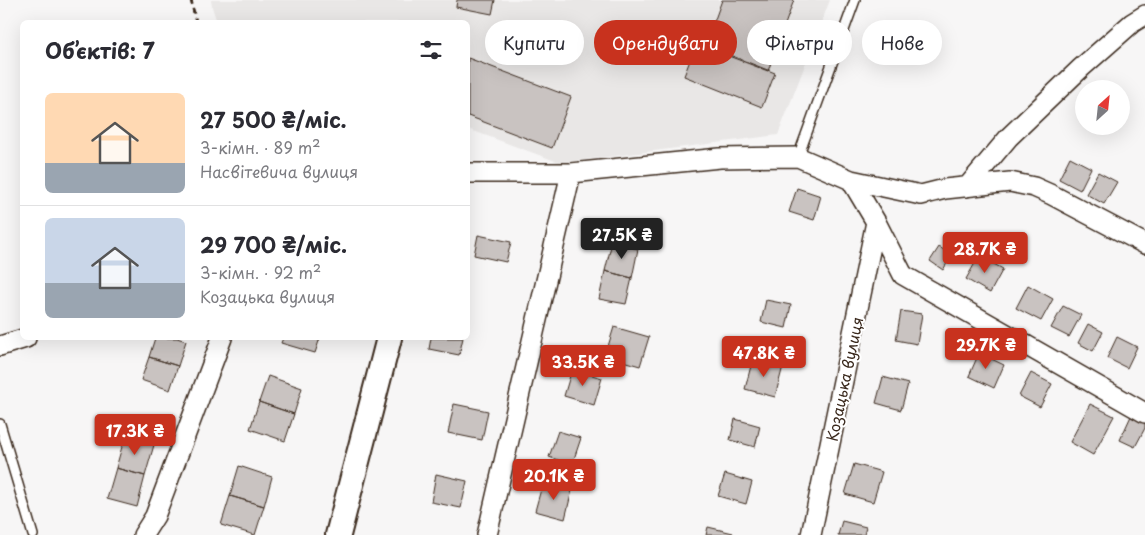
<!DOCTYPE html>
<html lang="uk">
<head>
<meta charset="utf-8">
<style>
	body { margin:0; font-family:"Playpen Sans",sans-serif; background:#f7f7f7; color:#2b2b33; height:100vh; display:flex; flex-direction:column; font-size:19px; white-space:nowrap }
	* { box-sizing:border-box; margin:0 }
	p { font-size:16px; color:#7c7c81 }
	.icon { flex:none; width:28px; height:28px; fill:none; stroke:currentColor; stroke-width:2; stroke-linecap:round; stroke-linejoin:round }
	.map { position:relative; flex:1; overflow:hidden }
	.drawer { position:absolute; left:20px; top:20px; width:450px; height:320px; display:flex; flex-direction:column; background:#fff; border-radius:8px; box-shadow:0 5px 20px #0002 }
	.drawer>* { flex:none }
	.top-card { position:absolute; left:485px; top:20px; width:475px; height:45px; display:flex; gap:10px }
	.needle { width:32px; rotate:27deg }
	.buttons { position:absolute; left:1075px; top:80px; display:grid; gap:10px }
	.buttons a { display:grid; place-items:center; width:55px; height:55px; border-radius:50%; background:#fff; box-shadow:0 5px 20px #0002; font-size:25px }
	.price { position:absolute; translate:-50% -42px; padding:0 11px; border-radius:5px; background:#c8321e; color:#fff; font-size:16px; line-height:32px; filter:drop-shadow(0 1px 2px #0008) }
	.price::after { content:''; position:absolute; left:50%; top:30px; width:15px; height:11px; margin-left:-8px; background:inherit; clip-path:polygon(0 0,100% 0,50% 100%) }
	.price.current { background:#222; color:#fff }
	ul { padding:0; list-style:none }
	li { display:flex; align-items:center; gap:15px; height:125px; padding:0 25px }
	li+li { border-top:1px solid #e1e1e2 }
	li span { display:grid; place-items:center; flex:none; width:140px; height:100px; border-radius:8px; color:#555 }
	li>.icon { margin-inline-start:auto }
	span .icon { width:60px; height:60px; fill:#fffc; stroke-width:1 }
	li b { font-size:21px }
	h2 { display:flex; justify-content:space-between; align-items:center; height:60px; padding:0 25px; font-size:21px }
	.tag { padding:0 18px; border-radius:22px; background:#fff; box-shadow:0 5px 20px #0002; font-size:18px; line-height:45px }
	.tag.current { background:#c8321e; color:#fff }
	.map>svg:first-child { display:block }
	.built { fill:#e9e7e6 }
	.building { fill:#c9c3c1; stroke:#3b2a1e }
	.lines { fill:none; stroke-linecap:round; stroke-linejoin:round }
	.service-casing { stroke:#3b2a1e; stroke-width:12 }
	.minor-casing { stroke:#3b2a1e; stroke-width:22 }
	.tertiary-casing { stroke:#3b2a1e; stroke-width:28 }
	.path { stroke:#3b2a1e; stroke-width:3; stroke-dasharray:5 4; stroke-linecap:butt }
	.service { stroke:#fff; stroke-width:9 }
	.minor { stroke:#fff; stroke-width:19 }
	.tertiary { stroke:#fff; stroke-width:24 }
	.labels { text-anchor:middle; dominant-baseline:central; stroke-width:4; stroke-linejoin:round; paint-order:stroke }
	.street-label { font-size:15px; fill:#3b2a1e; stroke:#fff }
</style>
</head>
<body>
<div class="map">
<svg width="1145" height="535" viewBox="0 0 1145 535">
	<rect width="100%" height="100%" fill="#f7f6f6"/>
	<filter id="ink" filterUnits="userSpaceOnUse"><feTurbulence type="fractalNoise" baseFrequency=".02" numOctaves="2"/><feDisplacementMap in="SourceGraphic" scale="10" xChannelSelector="R" yChannelSelector="G"/><feConvolveMatrix kernelMatrix="1 2 1 2 8 2 1 2 1" color-interpolation-filters="sRGB"/></filter>
	<g filter="url(#ink)">
		<path class="built" d="M211,0H830L778,135L561,163L468,129V22H217L212,7Z"/>
		<path class="building" d="M457,0H495L492,14L456,7Z
			M722,0H794L768,71L705,47Z
			M697,42L775,73L762,107L684,76Z
			M468,58L571,97L552,148L468,116Z
			M1070,157L1091,168L1080,190L1059,179Z
			M1098,172L1117,182L1104,204L1086,194Z
			M797,188L821,196L814,220L789,212Z
			M478,235L511,242L506,262L474,255Z
			M612,242L638,249L632,278L605,271Z
			M939,247L952,255L943,270L930,261Z
			M979,256L1003,269L990,293L966,279Z
			M605,271L632,278L626,304L599,299Z
			M1028,285L1053,299L1041,321L1016,308Z
			M766,300L791,305L786,328L761,322Z
			M1063,306L1081,315L1069,337L1051,328Z
			M901,311L922,314L917,344L896,340Z
			M1088,324L1103,332L1093,351L1078,343Z
			M614,327L649,337L640,366L605,356Z
			M1117,337L1137,347L1127,368L1107,358Z
			M155,338H177L186,341L178,366L149,357Z
			M283,338H320L315,353L281,343Z
			M431,338H463L459,355L429,349Z
			M979,353L1004,365L994,388L969,376Z
			M149,357L178,366L170,390L141,380Z
			M753,358L783,366L775,397L745,389Z
			M572,369L602,378L594,405L564,396Z
			M1031,373L1052,384L1040,407L1019,396Z
			M268,376L302,388L294,414L259,402Z
			M883,377L908,384L901,410L876,403Z
			M259,402L294,414L285,441L250,429Z
			M454,404L488,411L482,440L448,433Z
			M1090,404L1114,416L1093,455L1070,442Z
			M1131,416L1145,423V428L1135,447L1120,440Z
			M735,419L760,426L755,447L730,440Z
			M558,431L581,438L572,465L549,457Z
			M125,436L154,445L145,476L116,468Z
			M854,464L882,472L873,502L845,494Z
			M239,466L272,477L264,506L230,496Z
			M116,468L145,476L137,507L107,499Z
			M436,474L467,481L461,508L431,502Z
			M725,474L752,482L746,504L718,496Z
			M543,482L572,490L565,519L535,511Z
			M230,496L264,506L255,535L221,525Z
			M842,521L866,527L864,535H838Z
			M708,527L733,533L732,535H706Z"/>
		<g class="lines">
			<g class="service-casing">
				<path id="service" d="M798,157L855,0
					M0,424L33,535"/>
			</g>
			<g class="minor-casing">
				<path id="minor" d="M468,173H571L720,158L798,157L851,180L876,222L903,275L1145,413
					M851,180L921,195L945,189L1010,182L1034,187L1052,195L1145,244
					M967,187L1009,137L1081,68L1132,23L1145,15
					M0,346L26,338
					M143,535L155,516L222,338
					M487,535L571,173
					M811,535L876,222"/>
			</g>
			<g class="tertiary-casing">
				<path id="tertiary" d="M338,535L389,338"/>
			</g>
			<path class="path" d="M191,0L196,22"/>
			<use href="#service" class="service"/>
			<use href="#minor" class="minor"/>
			<use href="#tertiary" class="tertiary"/>
		</g>
	</g>
	<g class="labels">
		<g class="street-label">
			<text transform="translate(844 379) rotate(-78)">Козацька вулиця</text>
		</g>
	</g>
</svg>
<div class="buttons">
<a><svg class="needle" viewBox="-14 -14 28 28"><path d="M0-13l5 13h-10z" fill="#e53935"/><path d="M0 13l5-13h-10z" fill="#7c7c81"/></svg></a>
</div>
<b class="price current" style="left:622px;top:260px">27.5K ₴</b>
<b class="price" style="left:985px;top:274px">28.7K ₴</b>
<b class="price" style="left:986px;top:370px">29.7K ₴</b>
<b class="price" style="left:764px;top:378px">47.8K ₴</b>
<b class="price" style="left:583px;top:387px">33.5K ₴</b>
<b class="price" style="left:135px;top:456px">17.3K ₴</b>
<b class="price" style="left:554px;top:501px">20.1K ₴</b>
<div class="top-card">
<a class="tag">Купити</a>
<a class="tag current">Орендувати</a>
<a class="tag">Фільтри</a>
<a class="tag">Нове</a>
</div>
<section class="drawer">
<h2>Об’єктів: 7<svg class="icon" aria-label="filters" viewBox="0 0 24 24"><path d="M4 7h16M4 17h16"/><circle cx="9" cy="7" r="2"/><circle cx="15" cy="17" r="2"/></svg></h2>
<ul>
<li><span style="background:linear-gradient(#ffd9b3 70%,#9aa5b1 0)"><svg class="icon" aria-label="home" viewBox="0 0 24 24"><path d="M3 11l9-7 9 7M6 9v11h12V9"/></svg></span><div><b>27 500 ₴/міс.</b><p>3-кімн. · 89 m²</p><p>Насвітевича вулиця</p></div></li>
<li><span style="background:linear-gradient(#c9d6e8 65%,#9aa5b1 0)"><svg class="icon" aria-label="home" viewBox="0 0 24 24"><path d="M3 11l9-7 9 7M6 9v11h12V9"/></svg></span><div><b>29 700 ₴/міс.</b><p>3-кімн. · 92 m²</p><p>Козацька вулиця</p></div></li>
</ul>
</section>
</div>
</body>
</html>
